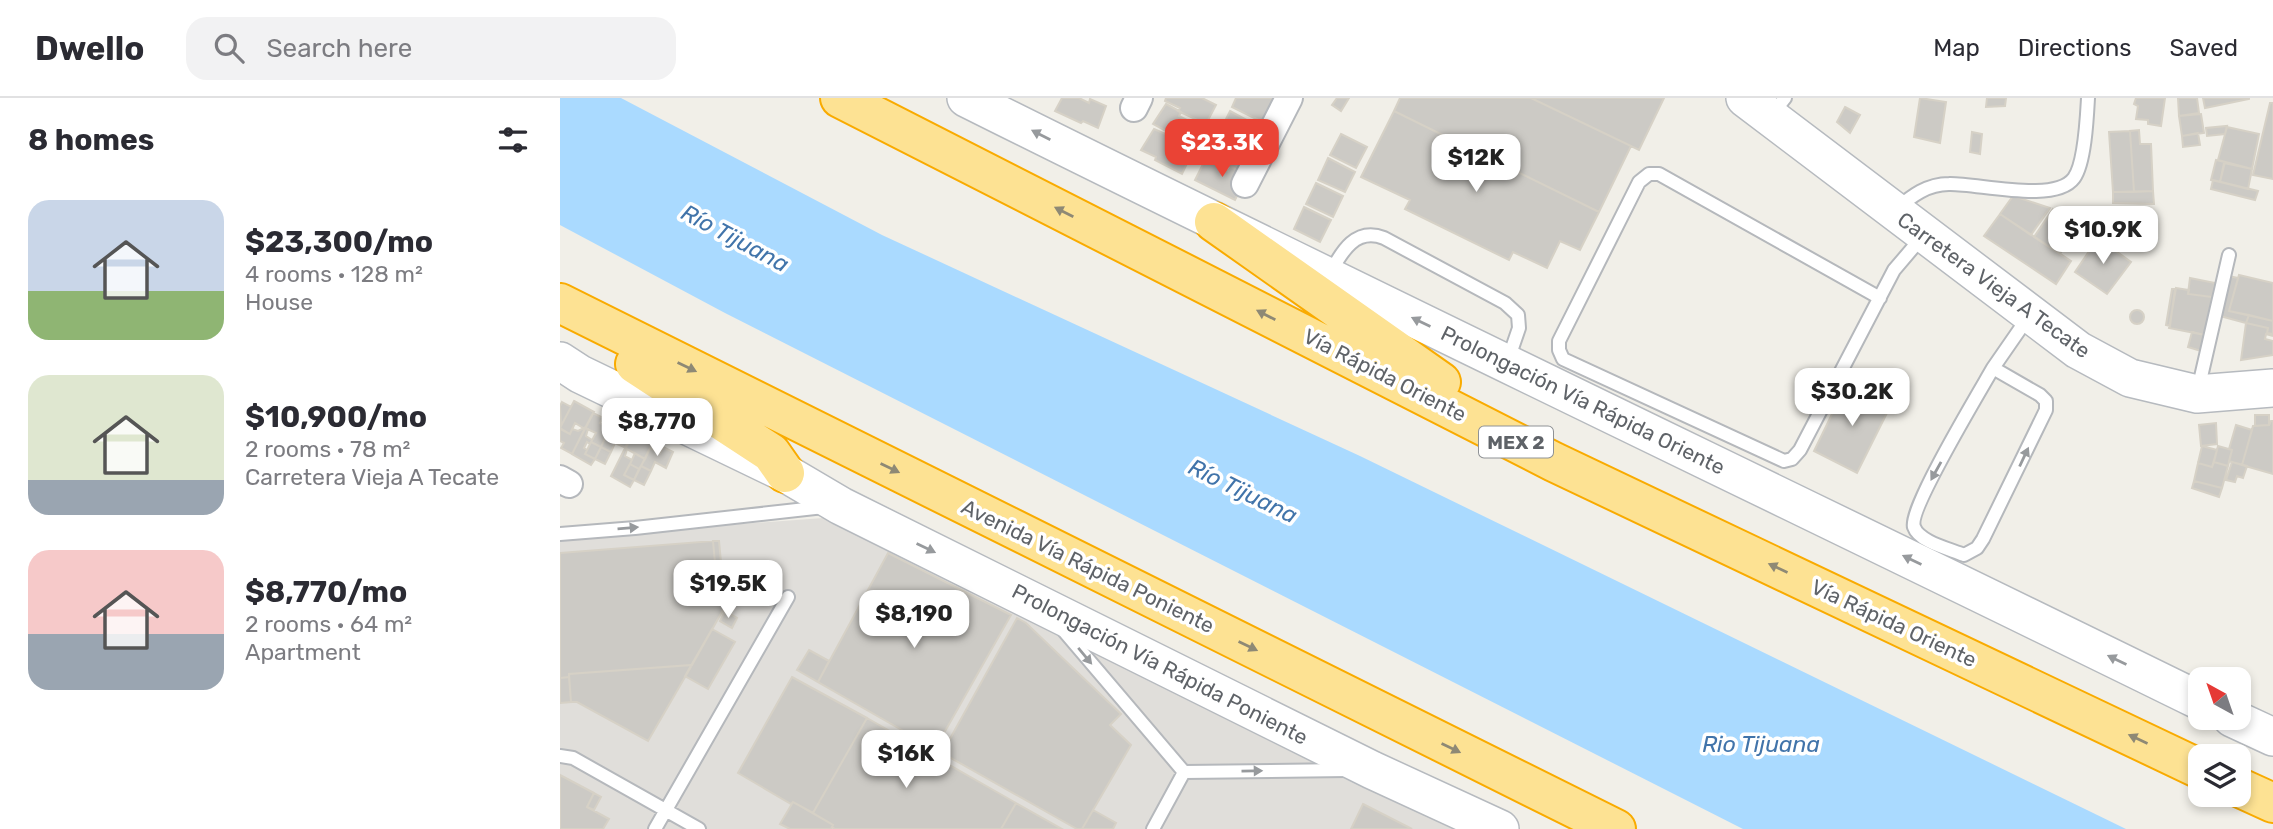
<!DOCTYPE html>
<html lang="en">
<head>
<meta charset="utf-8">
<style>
	body { margin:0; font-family:Rubik,sans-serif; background:#f2f2f3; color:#2b2b33; height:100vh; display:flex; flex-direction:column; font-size:26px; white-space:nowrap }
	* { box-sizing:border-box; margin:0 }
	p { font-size:23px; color:#7c7c81 }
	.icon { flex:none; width:38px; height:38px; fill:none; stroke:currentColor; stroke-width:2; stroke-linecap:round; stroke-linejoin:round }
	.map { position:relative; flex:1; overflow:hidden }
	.sheet { display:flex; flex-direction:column; background:#fff; width:560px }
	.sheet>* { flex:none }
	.needle { width:46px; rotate:320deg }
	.controls { position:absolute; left:1628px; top:569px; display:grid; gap:14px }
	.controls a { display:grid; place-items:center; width:63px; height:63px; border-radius:14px; background:#fff; box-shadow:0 4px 10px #0003; font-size:35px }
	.price { position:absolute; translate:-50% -60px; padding:0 16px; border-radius:14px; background:#fff; color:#222; font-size:23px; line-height:46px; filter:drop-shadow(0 2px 4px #0008) }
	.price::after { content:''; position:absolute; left:50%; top:42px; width:21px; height:16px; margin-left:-10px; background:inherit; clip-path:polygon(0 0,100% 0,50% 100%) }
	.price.current { background:#ea4335; color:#fff }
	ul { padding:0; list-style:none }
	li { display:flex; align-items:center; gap:21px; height:175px; padding:0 28px }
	li span { display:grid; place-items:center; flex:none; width:196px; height:140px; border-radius:21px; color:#555 }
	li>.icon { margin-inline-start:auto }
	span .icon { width:84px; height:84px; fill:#fffc; stroke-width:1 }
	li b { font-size:30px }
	h2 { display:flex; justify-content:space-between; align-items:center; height:84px; padding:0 28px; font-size:30px }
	header { display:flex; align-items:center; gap:42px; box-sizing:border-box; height:98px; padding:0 35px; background:#fff; border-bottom:2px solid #e1e1e2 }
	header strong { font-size:33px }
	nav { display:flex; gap:38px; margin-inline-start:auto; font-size:24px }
	.search { width:490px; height:63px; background:#f2f2f3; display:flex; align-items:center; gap:18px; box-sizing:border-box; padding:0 24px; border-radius:21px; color:#7c7c81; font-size:26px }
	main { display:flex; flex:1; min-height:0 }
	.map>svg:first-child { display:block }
	.industrial { fill:#e0deda }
	.water { fill:#aadaff }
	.building { fill:#cccac5; stroke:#d6d1c6; stroke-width:2 }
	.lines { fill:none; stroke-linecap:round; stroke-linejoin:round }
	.lane-casing { stroke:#b5b8bc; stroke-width:16 }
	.street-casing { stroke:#b5b8bc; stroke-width:30 }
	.secondary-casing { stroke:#b6babf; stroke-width:40 }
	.highway-casing { stroke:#f9ab00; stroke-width:42 }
	.lane { stroke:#fff; stroke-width:12 }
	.street { stroke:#fff; stroke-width:26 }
	.secondary { stroke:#fff; stroke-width:37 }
	.highway { stroke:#fde293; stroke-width:38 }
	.oneway { fill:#979a9d }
	.oneway2 { fill:#8e8975 }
	.labels { text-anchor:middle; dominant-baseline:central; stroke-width:7; stroke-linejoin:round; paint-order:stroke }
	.shield { fill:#fff; stroke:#8f9295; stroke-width:2 }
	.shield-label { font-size:19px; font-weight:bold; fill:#5f6368 }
	.street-label { font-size:21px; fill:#5f6368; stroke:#fff }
	.water-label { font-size:23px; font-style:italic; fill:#4174aa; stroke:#fff }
</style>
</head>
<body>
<header>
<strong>Dwello</strong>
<div class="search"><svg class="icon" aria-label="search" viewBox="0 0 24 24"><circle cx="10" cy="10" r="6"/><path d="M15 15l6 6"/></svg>Search here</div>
<nav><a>Map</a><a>Directions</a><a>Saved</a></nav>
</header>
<main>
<section class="sheet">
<h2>8 homes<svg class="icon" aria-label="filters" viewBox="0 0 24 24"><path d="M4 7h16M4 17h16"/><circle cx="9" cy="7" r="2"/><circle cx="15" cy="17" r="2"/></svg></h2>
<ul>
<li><span style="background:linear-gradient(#c9d6e8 65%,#8fb573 0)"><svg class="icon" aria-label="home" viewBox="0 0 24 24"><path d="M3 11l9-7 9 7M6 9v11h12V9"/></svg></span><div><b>$23,300/mo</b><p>4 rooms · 128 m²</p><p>House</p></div></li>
<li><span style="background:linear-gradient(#dfe7d0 75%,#9aa5b1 0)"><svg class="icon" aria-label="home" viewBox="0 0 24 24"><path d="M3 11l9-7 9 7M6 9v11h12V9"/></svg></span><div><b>$10,900/mo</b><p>2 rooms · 78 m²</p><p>Carretera Vieja A Tecate</p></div></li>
<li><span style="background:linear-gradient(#f6c9c9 60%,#9aa5b1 0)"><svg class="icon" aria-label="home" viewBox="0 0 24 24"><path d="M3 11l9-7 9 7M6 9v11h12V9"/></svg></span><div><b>$8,770/mo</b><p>2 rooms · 64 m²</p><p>Apartment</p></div></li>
</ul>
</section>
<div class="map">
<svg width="1713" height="731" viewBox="0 0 1713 731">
	<rect width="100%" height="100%" fill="#f1efe8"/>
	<path class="industrial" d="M277,419L915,731H0V439Z"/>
	<path class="water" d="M0,0H61L322,137L800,358L1566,731H1183L165,215L0,127Z"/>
	<path class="building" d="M502,0H519L529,5L530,1L546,8L538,30L523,23L521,25L495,13Z
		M606,0H642L656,7L646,26L618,13L620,10L605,3Z
		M676,0H714L724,5L712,29L672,9Z
		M777,0H789L781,13L772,7Z
		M840,0H971L1071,48L1039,114L834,13Z
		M971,0H1104L1079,52Z
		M1360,0L1386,4L1380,45L1354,39Z
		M1427,0H1446L1445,8L1426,9Z
		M1576,0H1605L1601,28L1588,26V22L1576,21L1578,8L1574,6Z
		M1618,0H1637L1639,15L1619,18Z
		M1643,0H1689V1L1645,10Z
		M1710,5H1713V81L1693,77Z
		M606,6L621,14L619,18L644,31L634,50L607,37L608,34L593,26Z
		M1285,9L1300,17L1290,35L1277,24Z
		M670,13L692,25L695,20L712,29L699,53L660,33Z
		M834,13L1039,114L1020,152L1000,143L987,170L953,154L949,162L845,111L850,102L801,79Z
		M1641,16L1644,35L1622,38L1619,18Z
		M1667,28L1665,36L1647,38L1646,30Z
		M1667,29L1699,36L1692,71L1658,62Z
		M594,31L610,38L607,44L632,55L622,76L595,62L596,59L581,52Z
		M1579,32L1580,46H1591L1593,93L1574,94L1570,33Z
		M660,33L699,53L688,77L648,57Z
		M1570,33L1574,94H1553L1549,34Z
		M1412,34L1422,36L1420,56L1410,54Z
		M1638,35L1640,47L1623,49L1622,38Z
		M781,36L807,49L796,70L770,57Z
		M768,60L795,74L785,94L758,82Z
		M645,62L668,73L671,69L688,77L675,102L635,82Z
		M1656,62L1665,64L1660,84L1651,82Z
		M1664,65L1692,71L1688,91L1660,84Z
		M1653,82L1698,93L1695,102L1651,91Z
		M756,85L783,98L773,119L746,106Z
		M1593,93L1594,106L1553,105V94Z
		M1453,98L1490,110L1471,137L1440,116Z
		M744,109L771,122L760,144L734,131Z
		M1493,111L1519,129L1500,156L1474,139Z
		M1440,116L1511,163L1496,186L1424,138Z
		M1538,140L1571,164L1547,196L1515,174Z
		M1679,177L1713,185V223L1669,213Z
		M1669,178L1678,180L1669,213L1689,217L1686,225L1660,218Z
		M1630,180L1655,185L1652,199L1628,196Z
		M1616,190L1629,192L1628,196L1652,199L1645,237L1609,230Z
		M1612,191H1615L1610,228L1606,227Z
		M1570 219a7 7 0 1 1 14 0a7 7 0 1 1-14 0Z
		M1689,217L1713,223V236L1707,235L1708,230L1686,225Z
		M1686,225L1708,230L1707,235L1713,238L1706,236L1705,241L1713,243V257L1681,262Z
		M1632,234L1645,237L1641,253L1628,249Z
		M1287,285L1331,307L1297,375L1254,353Z
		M14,303L34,314L25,331L15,325L10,336L0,330Z
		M2,304L11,309L1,328L0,308Z
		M33,315L43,320L40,325L50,330L41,349L31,344L36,335L25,330Z
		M1695,317H1709V327L1695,328Z
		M1711,323H1713V376L1682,367L1693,328L1709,327Z
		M1656,325L1657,346L1641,348L1639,327Z
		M1676,327L1692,332L1682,367L1669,363L1672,352L1669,351Z
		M24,330L25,331L12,356L1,350L4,345L0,343V331L10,336L12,331L18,333Z
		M25,330L28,331L26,338L32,342L30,346L27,344L24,350L27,352L25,356L35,361L31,367L12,356Z
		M50,330L60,335L62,330L73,335L66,350L55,345L51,354L41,349Z
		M73,334L93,344L85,361L65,350Z
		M31,344L41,349L35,361L25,356Z
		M1642,348L1657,352L1652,369L1638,365Z
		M1658,348L1672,352L1668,368L1654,364Z
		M41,349L51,354L45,366L35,361Z
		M103,349L113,354L106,370L95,364L91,373L81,368L90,350L100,355Z
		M65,350L67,351L65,358L72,362L64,377L74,382L70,389L51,378Z
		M75,355L85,361L79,371L70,366Z
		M1654,364L1668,368L1662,390L1634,383L1638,365L1652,369Z
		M1672,364L1687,368L1683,380L1677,378L1675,384L1666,382Z
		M70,366L79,371L74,382L64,377Z
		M81,368L91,373L84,387L74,382Z
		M1634,383L1662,390L1659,399L1632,390Z
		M153,443H159L162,475L156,476Z
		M153,443L156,476L172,474L181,480L132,567L9,576V579L0,580V455Z
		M328,455L451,517L375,651L258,584Z
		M165,513L177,520L172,530L160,523Z
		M457,520L466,525L561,616L550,627L571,647L522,731H517L382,655Z
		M152,531L175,544L148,591L125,578Z
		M249,552L269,563L258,584L237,572Z
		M132,567L88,643L17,604H11L9,576Z
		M9,579L11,604L0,605V580Z
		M232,579L307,620L253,715L233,704L231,706L178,675Z
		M307,620L456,705L441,731H275L272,729L273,727L253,715Z
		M0,677L34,695L27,709L49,721L43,731H0Z
		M34,695L41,699L34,712L27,709Z
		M233,704L273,727L271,731H230L220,726Z
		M456,705L502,731H441Z
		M803,706L852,731H791Z
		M533,712L556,725L553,731H522Z"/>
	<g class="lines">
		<g class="lane-casing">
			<path id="lane" d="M1212,16L1225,0
				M1336,111C1352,98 1367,86 1389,86C1417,85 1495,106 1514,80C1525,65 1527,18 1528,0
				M770,175C782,153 796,129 824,140L945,205L958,217L959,230L948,262
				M1320,200L1099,76H1089L1079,84L999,243V252L1003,261L1224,363L1232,361L1240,352L1334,172L1363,138
				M1433,270L1480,297L1486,303V312L1423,441L1417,450L1404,457C1390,451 1359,444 1354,429C1348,412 1420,293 1433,270L1469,218
				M1638,292L1669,157
				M0,436L75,430L264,409
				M504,533L624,674
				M0,658L13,660L139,731
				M624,674L788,672
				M95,731L228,499
				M593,731L624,674"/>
		</g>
		<g class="street-casing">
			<path id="street" d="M574,10L579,0
				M685,86L729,0
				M0,381L9,386"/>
		</g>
		<g class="secondary-casing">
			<path id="secondary" d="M406,0C816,205 1229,401 1640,603
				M1185,0L1518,252L1570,280L1637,296L1713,290
				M0,263L20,276L225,375L281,408L812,672L940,731
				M1672,620L1713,639"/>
		</g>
		<g class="highway-casing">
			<path id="highway" d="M280,0L994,364L1640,671
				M654,124L881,284
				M0,205L1056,731
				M75,266L211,355L225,375
				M1678,689L1713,705"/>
		</g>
		<use href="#lane" class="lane"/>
		<use href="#street" class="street"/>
		<use href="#secondary" class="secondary"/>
		<use href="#highway" class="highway"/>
	</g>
	<defs><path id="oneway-solid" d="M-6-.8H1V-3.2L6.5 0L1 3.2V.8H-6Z" transform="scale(1.75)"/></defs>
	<g class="oneway">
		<use href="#oneway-solid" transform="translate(481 37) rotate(-153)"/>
		<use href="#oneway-solid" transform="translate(861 224) rotate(-154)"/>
		<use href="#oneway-solid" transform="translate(1464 359) rotate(-65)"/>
		<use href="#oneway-solid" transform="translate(1376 373) rotate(119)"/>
		<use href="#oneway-solid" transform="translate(68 430) rotate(-5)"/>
		<use href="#oneway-solid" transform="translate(366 450) rotate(26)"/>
		<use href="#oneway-solid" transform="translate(1352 462) rotate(-154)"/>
		<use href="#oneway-solid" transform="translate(525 558) rotate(50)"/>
		<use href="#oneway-solid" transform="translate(1557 562) rotate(-154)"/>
		<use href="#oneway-solid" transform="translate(692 673) rotate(-1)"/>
	</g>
	<g class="oneway2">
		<use href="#oneway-solid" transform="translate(504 114) rotate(-153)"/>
		<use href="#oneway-solid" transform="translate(706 217) rotate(-153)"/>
		<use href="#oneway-solid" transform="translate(127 269) rotate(26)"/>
		<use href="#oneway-solid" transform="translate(330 370) rotate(26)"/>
		<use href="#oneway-solid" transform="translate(1218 470) rotate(-155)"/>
		<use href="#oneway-solid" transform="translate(688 548) rotate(26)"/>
		<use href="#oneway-solid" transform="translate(1578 641) rotate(-155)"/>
		<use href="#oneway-solid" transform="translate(891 650) rotate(26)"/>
	</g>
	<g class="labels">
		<rect class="shield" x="919" y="328.5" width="74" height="31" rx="5"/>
		<g class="shield-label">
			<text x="956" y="344">MEX 2</text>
		</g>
		<g class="street-label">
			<text transform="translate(1434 187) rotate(36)">Carretera Vieja A Tecate</text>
			<text transform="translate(825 277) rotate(27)">Vía Rápida Oriente</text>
			<text transform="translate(1023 302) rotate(26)">Prolongación Vía Rápida Oriente</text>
			<text transform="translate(528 468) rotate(26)">Avenida Vía Rápida Poniente</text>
			<text transform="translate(1334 525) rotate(25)">Vía Rápida Oriente</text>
			<text transform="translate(600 566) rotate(27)">Prolongación Vía Rápida Poniente</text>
		</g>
		<g class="water-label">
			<text transform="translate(175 140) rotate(28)">Río Tijuana</text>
			<text transform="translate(683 393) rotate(26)">Río Tijuana</text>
			<text x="1201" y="646">Rio Tijuana</text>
		</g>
	</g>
</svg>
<div class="controls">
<a><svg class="needle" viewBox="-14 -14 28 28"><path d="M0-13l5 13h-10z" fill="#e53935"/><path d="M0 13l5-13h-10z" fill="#7c7c81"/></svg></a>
<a><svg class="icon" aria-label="layers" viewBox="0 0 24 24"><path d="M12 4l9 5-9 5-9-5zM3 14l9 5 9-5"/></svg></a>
</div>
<b class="price current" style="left:662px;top:81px">$23.3K</b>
<b class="price" style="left:916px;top:96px">$12K</b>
<b class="price" style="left:1543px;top:168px">$10.9K</b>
<b class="price" style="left:1292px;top:330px">$30.2K</b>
<b class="price" style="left:97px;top:360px">$8,770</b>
<b class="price" style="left:168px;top:522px">$19.5K</b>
<b class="price" style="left:354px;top:552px">$8,190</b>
<b class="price" style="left:346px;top:692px">$16K</b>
</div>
</main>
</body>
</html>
